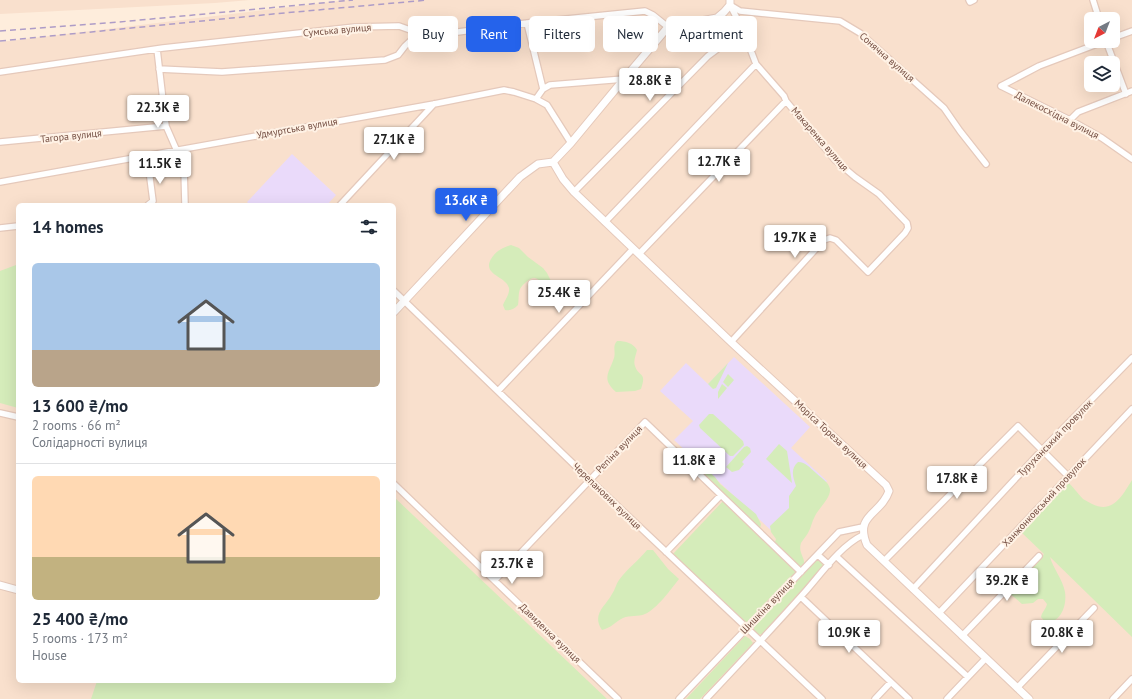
<!DOCTYPE html>
<html lang="en">
<head>
<meta charset="utf-8">
<style>
	body { margin:0; font-family:"PT Sans",sans-serif; background:#f6f6f7; color:#1f2937; height:100vh; display:flex; flex-direction:column; font-size:15px; white-space:nowrap }
	* { box-sizing:border-box; margin:0 }
	p { font-size:13px; color:#747a83 }
	.icon { flex:none; width:22px; height:22px; fill:none; stroke:currentColor; stroke-width:2; stroke-linecap:round; stroke-linejoin:round }
	.map { position:relative; flex:1; overflow:hidden }
	.side { position:absolute; left:16px; top:203px; width:380px; height:480px; display:flex; flex-direction:column; background:#fff; border-radius:6px; box-shadow:0 4px 16px #0002 }
	.side>* { flex:none }
	.banner { position:absolute; left:408px; top:16px; width:380px; height:36px; display:flex; gap:8px }
	.needle { width:26px; rotate:222deg }
	.buttons { position:absolute; left:1084px; top:12px; display:grid; gap:8px }
	.buttons a { display:grid; place-items:center; width:36px; height:36px; border-radius:6px; background:#fff; box-shadow:0 4px 16px #0002; font-size:20px }
	.price { position:absolute; translate:-50% -34px; padding:0 9px; border-radius:4px; background:#fff; color:#222; font-size:13px; line-height:26px; filter:drop-shadow(0 1px 2px #0008) }
	.price::after { content:''; position:absolute; left:50%; top:24px; width:12px; height:9px; margin-left:-6px; background:inherit; clip-path:polygon(0 0,100% 0,50% 100%) }
	.price.active { background:#2563eb; color:#fff }
	ul { padding:0; list-style:none }
	li { display:grid; align-content:center; gap:8px; height:212px; padding:0 16px }
	li+li { border-top:1px solid #e0e1e3 }
	li span { display:grid; place-items:center; height:124px; border-radius:6px; color:#555 }
	li>.icon { margin-inline-start:auto }
	span .icon { width:72px; height:72px; fill:#fffc; stroke-width:1 }
	li b { font-size:17px }
	h2 { display:flex; justify-content:space-between; align-items:center; height:48px; padding:0 16px; font-size:17px }
	.tag { padding:0 14px; border-radius:6px; background:#fff; box-shadow:0 4px 16px #0002; font-size:14px; line-height:36px }
	.tag.active { background:#2563eb; color:#fff }
	.map>svg:first-child { display:block }
	.residential { fill:#f9e0cd; fill-rule:evenodd }
	.education { fill:#eadafa }
	.green { fill:#d5ecba }
	.lines { fill:none; stroke-linecap:round; stroke-linejoin:round }
	.minor-casing { stroke:#e5c9bb; stroke-width:8 }
	.tertiary-casing { stroke:#e5c9bb; stroke-width:9 }
	.minor { stroke:#fff; stroke-width:5.5 }
	.tertiary { stroke:#fff; stroke-width:7 }
	.rail { stroke:#ae9cc7; stroke-width:1.5; stroke-dasharray:6 4; stroke-linecap:butt }
	.labels { text-anchor:middle; dominant-baseline:central; stroke-width:4; stroke-linejoin:round; paint-order:stroke }
	.street-label { font-size:10px; fill:#754f43; stroke:#fff2e5 }
</style>
</head>
<body>
<div class="map">
<svg width="1132" height="699" viewBox="0 0 1132 699">
	<rect width="100%" height="100%" fill="#feeddc"/>
	<path class="residential" d="M0,0H250L215,3L0,14Z
		M348,0H1132V699H0V42ZM1091,19H1113V41H1091ZM1091,63H1113V85H1091ZM18,205H394V681H18Z"/>
	<path class="education" d="M292,154L336,195L327,205H250L247,202Z
		M734,357L810,427L791,448L827,481L776,535L674,440L693,421L660,391L686,363L708,384Z"/>
	<path class="green" d="M511,245L519,248L528,257L543,268L547,273L551,281V284C543,289 542,280 535,278C530,277 522,285 520,289C518,294 519,301 518,305C514,309 511,311 505,310L503,305C505,300 510,294 509,288C506,276 482,275 491,259C496,251 502,248 511,245Z
		M16,265H18V408L0,403V271Z
		M617,341C626,341 633,343 637,350C636,355 633,361 635,366C639,378 647,371 641,389L635,391L616,392C601,379 609,373 614,358C616,352 612,346 617,341Z
		M728,363L716,388L713,389L708,384Z
		M728,374L734,380L728,387L723,382Z
		M722,384L727,388L718,399V392Z
		M709,414H713L743,441L744,445L733,456H730L700,428L699,425Z
		M779,444L787,451L792,483L766,459Z
		M747,446L750,448L751,452L742,462L744,464L739,470L732,472L726,467L744,447Z
		M798,462C806,462 810,468 816,473C820,477 829,482 830,489C831,498 819,508 815,516C812,521 811,528 808,533C806,536 803,540 801,543C796,558 817,562 790,577L746,623L673,554L723,501L729,507C724,500 720,492 714,487C705,479 697,483 696,468L698,465H703L707,470L715,477L720,484L756,514L761,524L759,533L770,544L775,542L776,539L771,532L770,526L789,508V496L796,486C793,477 790,469 798,462Z
		M1132,480V637L1050,557C1053,568 1063,580 1065,592C1067,606 1061,622 1046,623L1041,617C1042,612 1046,609 1047,604L1043,599H1038L1033,603L1022,604L1008,592L1044,554L1021,532L1069,483C1074,488 1078,494 1083,499C1086,501 1089,502 1092,504C1113,514 1122,496 1132,480Z
		M394,497L607,699H91L97,681H394Z
		M647,550H653L668,569L679,579C671,589 657,609 645,614C638,617 630,615 623,618C615,622 611,628 602,630C591,614 606,606 612,594C615,590 616,584 619,580C627,569 638,561 647,550Z
		M816,560L821,562L824,567L762,634L757,635L754,632V627Z
		M745,636L750,639L753,643L700,699H686Z"/>
	<g class="lines">
		<g class="minor-casing">
			<path id="minor" d="M969,0L970,2L974,0
				M1093,0L1099,19
				M730,5L743,30L756,64L784,96L786,101L835,160L855,177L879,194L907,223L908,228L905,233L868,272L836,240L830,238L824,240L731,342
				M730,5L740,11L840,21L860,33L944,108L960,131L986,164
				M527,23L543,89
				M1113,38L1132,31
				M1106,41L1126,94
				M157,49L166,126L184,167L185,205
				M159,69L222,72L385,60L398,55L405,46L419,33
				M0,72L163,48L355,27L399,26L427,36L527,23L645,11L653,15L668,27
				M1001,86L1070,120L1102,138L1132,159
				M1001,86L1039,66L1105,41
				M536,99L543,89L550,85L624,79
				M1070,120L1078,112L1132,91
				M0,142L166,126
				M147,155L153,201L148,205
				M0,182L434,104L504,90L514,92L536,99L547,105L571,143
				M574,192L708,56L743,30
				M340,205L434,104
				M605,222L756,64
				M0,228L18,226
				M639,254L786,101
				M394,291L590,480L822,699
				M498,391L633,249
				M0,413L18,417
				M394,484L618,699
				M666,552L721,495
				M818,555L829,565
				M837,557L968,677
				M884,561L1018,426L1068,476
				M495,580L645,422L801,572
				M913,589L1042,450L1132,358
				M801,597L909,699
				M939,613L1132,409
				M962,636L1039,556
				M1017,688L1094,608
				M679,699L839,532L863,527
				M706,699C739,664 772,629 804,593C821,574 840,546 863,535
				M875,699L891,682
				M947,699L986,658
				M1113,699L1132,679"/>
		</g>
		<g class="tertiary-casing">
			<path id="tertiary" d="M730,0V5L724,12L717,18L668,27L624,79L571,143L553,162L563,179L574,192L731,342L886,485L889,491C881,515 854,514 867,545L1029,699
				M394,312L520,177L538,164L553,162
				M0,585L18,590"/>
		</g>
		<use href="#minor" class="minor"/>
		<use href="#tertiary" class="tertiary"/>
		<path class="rail" d="M0,31L119,22L353,0
			M0,41L273,14L428,0"/>
	</g>
	<g class="labels">
		<g class="street-label">
			<text transform="translate(337 30) rotate(-5)">Сумська вулиця</text>
			<text transform="translate(887 57) rotate(41)">Сонячна вулиця</text>
			<text transform="translate(1057 115) rotate(27)">Далекосхідна вулиця</text>
			<text transform="translate(297 128) rotate(-10)">Удмуртська вулиця</text>
			<text transform="translate(71 136) rotate(-6)">Тагора вулиця</text>
			<text transform="translate(820 139) rotate(49)">Макаренка вулиця</text>
			<text transform="translate(831 434) rotate(43)">Моріса Тореза вулиця</text>
			<text transform="translate(1055 438) rotate(-46)">Туруханський провулок</text>
			<text transform="translate(619 449) rotate(-46)">Репiна вулиця</text>
			<text transform="translate(607 496) rotate(44)">Черепанових вулиця</text>
			<text transform="translate(1044 502) rotate(-47)">Ханжонковський провулок</text>
			<text transform="translate(767 606) rotate(-46)">Шишкiна вулиця</text>
			<text transform="translate(550 633) rotate(44)">Давиденка вулиця</text>
		</g>
	</g>
</svg>
<div class="buttons">
<a><svg class="needle" viewBox="-14 -14 28 28"><path d="M0-13l5 13h-10z" fill="#e53935"/><path d="M0 13l5-13h-10z" fill="#747a83"/></svg></a>
<a><svg class="icon" aria-label="layers" viewBox="0 0 24 24"><path d="M12 4l9 5-9 5-9-5zM3 14l9 5 9-5"/></svg></a>
</div>
<b class="price" style="left:650px;top:102px">28.8K ₴</b>
<b class="price" style="left:158px;top:129px">22.3K ₴</b>
<b class="price" style="left:394px;top:161px">27.1K ₴</b>
<b class="price" style="left:719px;top:183px">12.7K ₴</b>
<b class="price" style="left:160px;top:185px">11.5K ₴</b>
<b class="price active" style="left:466px;top:222px">13.6K ₴</b>
<b class="price" style="left:795px;top:259px">19.7K ₴</b>
<b class="price" style="left:559px;top:314px">25.4K ₴</b>
<b class="price" style="left:694px;top:482px">11.8K ₴</b>
<b class="price" style="left:957px;top:500px">17.8K ₴</b>
<b class="price" style="left:512px;top:585px">23.7K ₴</b>
<b class="price" style="left:1007px;top:602px">39.2K ₴</b>
<b class="price" style="left:849px;top:654px">10.9K ₴</b>
<b class="price" style="left:1062px;top:654px">20.8K ₴</b>
<div class="banner">
<a class="tag">Buy</a>
<a class="tag active">Rent</a>
<a class="tag">Filters</a>
<a class="tag">New</a>
<a class="tag">Apartment</a>
</div>
<section class="side">
<h2>14 homes<svg class="icon" aria-label="filters" viewBox="0 0 24 24"><path d="M4 7h16M4 17h16"/><circle cx="9" cy="7" r="2"/><circle cx="15" cy="17" r="2"/></svg></h2>
<ul>
<li><span style="background:linear-gradient(#a9c7e8 70%,#b9a48a 0)"><svg class="icon" aria-label="home" viewBox="0 0 24 24"><path d="M3 11l9-7 9 7M6 9v11h12V9"/></svg></span><div><b>13 600 ₴/mo</b><p>2 rooms · 66 m²</p><p>Солідарності вулиця</p></div></li>
<li><span style="background:linear-gradient(#ffd9b3 65%,#c2b280 0)"><svg class="icon" aria-label="home" viewBox="0 0 24 24"><path d="M3 11l9-7 9 7M6 9v11h12V9"/></svg></span><div><b>25 400 ₴/mo</b><p>5 rooms · 173 m²</p><p>House</p></div></li>
</ul>
</section>
</div>
</body>
</html>
